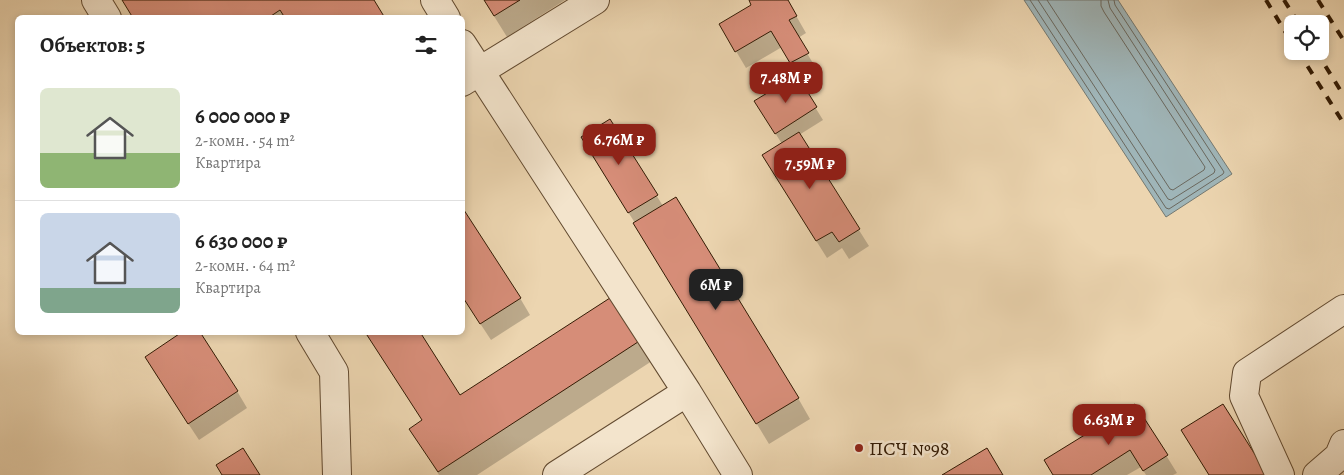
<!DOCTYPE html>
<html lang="ru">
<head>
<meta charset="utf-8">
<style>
	body { margin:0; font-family:Alegreya,serif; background:#f2f2f2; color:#222; height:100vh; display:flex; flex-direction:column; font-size:19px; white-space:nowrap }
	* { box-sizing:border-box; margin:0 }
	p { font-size:16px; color:#767676 }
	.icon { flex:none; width:28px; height:28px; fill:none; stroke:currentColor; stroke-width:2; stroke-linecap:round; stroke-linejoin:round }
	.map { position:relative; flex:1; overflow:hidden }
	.sheet { position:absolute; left:15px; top:15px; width:450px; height:320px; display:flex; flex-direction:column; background:#fff; border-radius:8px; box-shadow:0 2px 8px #0003 }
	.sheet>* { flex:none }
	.controls { position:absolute; left:1284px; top:15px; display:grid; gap:10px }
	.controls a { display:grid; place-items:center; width:45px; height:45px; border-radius:8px; background:#fff; box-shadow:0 2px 8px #0003; font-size:25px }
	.price { position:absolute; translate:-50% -42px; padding:0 11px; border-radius:10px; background:#8f2418; color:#fff; font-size:16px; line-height:32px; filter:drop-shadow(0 1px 2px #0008) }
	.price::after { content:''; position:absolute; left:50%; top:30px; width:15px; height:11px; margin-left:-8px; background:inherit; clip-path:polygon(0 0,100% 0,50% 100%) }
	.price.active { background:#222; color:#fff }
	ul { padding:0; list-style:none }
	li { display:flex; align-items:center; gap:15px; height:125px; padding:0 25px }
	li+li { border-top:1px solid #e0e0e0 }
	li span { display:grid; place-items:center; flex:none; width:140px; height:100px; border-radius:8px; color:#555 }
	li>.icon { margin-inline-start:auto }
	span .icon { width:60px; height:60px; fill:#fffc; stroke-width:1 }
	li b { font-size:21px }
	h2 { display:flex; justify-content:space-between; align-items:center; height:60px; padding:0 25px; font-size:21px }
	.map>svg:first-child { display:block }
	.water { fill:#9fb5b8; stroke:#747870 }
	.shadow { fill:#0003 }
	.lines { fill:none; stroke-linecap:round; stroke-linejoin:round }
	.shore { stroke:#6a685e; stroke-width:1 }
	.building { fill:#d68d78; stroke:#341c05 }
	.minor-casing { stroke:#624a30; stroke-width:30 }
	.minor { stroke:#f3e4cc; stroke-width:28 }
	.rail { stroke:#341c05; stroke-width:4; stroke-dasharray:9 9; stroke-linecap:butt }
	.poi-dot { fill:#8f2418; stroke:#f3e4cc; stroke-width:2 }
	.labels { text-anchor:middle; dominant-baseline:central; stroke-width:5; stroke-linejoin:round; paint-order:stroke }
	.poi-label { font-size:20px; fill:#341c05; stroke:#f3e4cc; text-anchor:start }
</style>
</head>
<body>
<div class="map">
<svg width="1344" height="475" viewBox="0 0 1344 475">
	<rect width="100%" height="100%" fill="#ecd5b0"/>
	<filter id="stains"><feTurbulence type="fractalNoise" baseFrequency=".004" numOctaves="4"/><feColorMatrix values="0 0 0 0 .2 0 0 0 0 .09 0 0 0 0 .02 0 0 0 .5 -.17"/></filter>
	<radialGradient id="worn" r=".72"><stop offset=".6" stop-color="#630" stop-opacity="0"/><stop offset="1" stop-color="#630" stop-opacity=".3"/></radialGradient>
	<path class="water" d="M1024,0H1118L1232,174L1166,217Z"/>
	<path class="shadow" d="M123,0H372L383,18H134Z
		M484,0H565L507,37Z
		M750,0H787L806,33L798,38L817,70L799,81L823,120L799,135L869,246L849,259L842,248L827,258L763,156L782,144L756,102L799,76L782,47L746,68L720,24L753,5Z
		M610,121L663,206L798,398L810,419L769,444L635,223L592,155Z
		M462,296L520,298L530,315L491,340Z
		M613,298L652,361L477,475H439L411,429L423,421L365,332H418L460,397Z
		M146,358L237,391L247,408L199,440L156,375Z
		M1135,405L1177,473L1173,475H1146L1141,467L1127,475H1054Z"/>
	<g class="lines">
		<path class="shore" d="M1030,0L1166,208L1169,209L1223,174L1224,172L1115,5L1114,0
			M1038,0L1168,199L1171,200L1214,173L1215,170L1110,8L1108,0
			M1047,0L1170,189L1173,190L1204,170L1205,167L1104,12L1101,6V0"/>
	</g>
	<path class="building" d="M122,0H374L385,18H285L280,10L268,18H133Z
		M484,0H520L494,16Z
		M749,0H788L797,16L789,20L809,53L790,63L771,31L735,52L719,24L751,5Z
		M797,75L817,107L775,134L754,101Z
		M610,119L658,195L628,213L581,137Z
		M799,132L860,229L839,242L832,232L816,241L762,155Z
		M676,197L799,398L756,424L633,223Z
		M462,207L521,298L480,324L462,296Z
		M613,296L641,340L438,472L409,429L422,420L365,332H420L460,395Z
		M182,332H200L238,391L188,424L145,357Z
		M1135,404L1168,455L1143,471L1130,450L1091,475H1053L1044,460Z
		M1223,404L1268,475H1209L1181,430Z
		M243,448L260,475H222L216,465Z
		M987,448L1003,475H942Z"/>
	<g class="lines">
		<g class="minor-casing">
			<path id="minor" d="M96,0L107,18
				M435,0L446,18
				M462,44L687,392L738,475
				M462,82L595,0
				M310,332L334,372L337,475
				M557,475L687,392
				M1280,475L1244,396L1247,373L1344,309
				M1317,475L1339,456L1344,444"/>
		</g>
		<use href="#minor" class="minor"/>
		<path class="rail" d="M1266,0L1292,43
			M1284,0L1299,24
			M1318,0L1344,41
			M1298,51L1344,124
			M1316,51L1344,96"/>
	</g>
	<circle class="poi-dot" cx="859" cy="448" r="5"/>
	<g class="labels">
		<g class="poi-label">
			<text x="869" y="448">ПСЧ №98</text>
		</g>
	</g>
	<rect width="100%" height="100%" filter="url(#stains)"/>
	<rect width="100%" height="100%" fill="url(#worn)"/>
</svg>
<div class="controls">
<a><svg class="icon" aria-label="locate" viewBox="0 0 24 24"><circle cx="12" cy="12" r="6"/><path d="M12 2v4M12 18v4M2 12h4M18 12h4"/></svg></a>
</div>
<b class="price" style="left:786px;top:104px">7.48M ₽</b>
<b class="price" style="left:619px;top:166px">6.76M ₽</b>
<b class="price" style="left:810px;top:190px">7.59M ₽</b>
<b class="price active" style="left:716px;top:311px">6M ₽</b>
<b class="price" style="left:1109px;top:446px">6.63M ₽</b>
<section class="sheet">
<h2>Объектов: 5<svg class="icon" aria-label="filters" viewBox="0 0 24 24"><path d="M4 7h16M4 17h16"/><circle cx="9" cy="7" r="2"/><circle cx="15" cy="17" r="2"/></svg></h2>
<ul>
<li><span style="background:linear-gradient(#dfe7d0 65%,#8fb573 0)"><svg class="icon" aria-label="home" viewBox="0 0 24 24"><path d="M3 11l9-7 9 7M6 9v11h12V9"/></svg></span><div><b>6 000 000 ₽</b><p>2-комн. · 54 m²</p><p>Квартира</p></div></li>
<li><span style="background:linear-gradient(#c9d6e8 75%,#7fa58c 0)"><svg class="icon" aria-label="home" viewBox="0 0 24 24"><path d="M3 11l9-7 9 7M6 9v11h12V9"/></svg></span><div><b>6 630 000 ₽</b><p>2-комн. · 64 m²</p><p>Квартира</p></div></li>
</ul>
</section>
</div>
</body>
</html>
